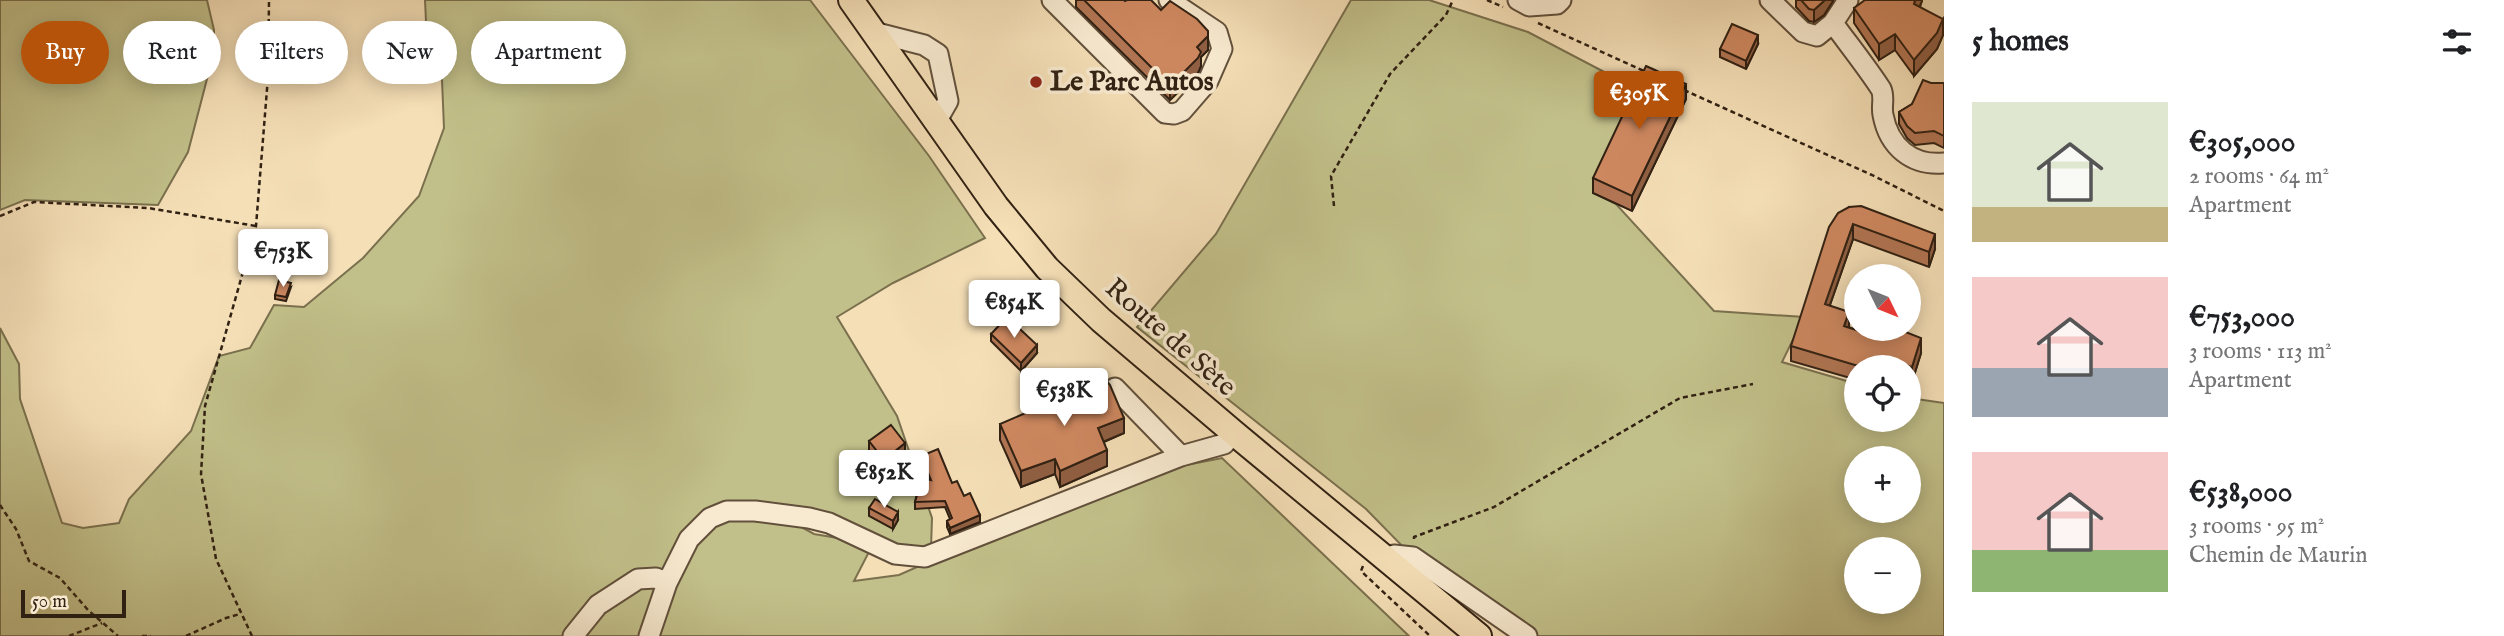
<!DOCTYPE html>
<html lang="en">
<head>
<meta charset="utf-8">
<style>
	body { margin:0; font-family:"IM FELL English",serif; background:#f6f6f6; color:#202124; height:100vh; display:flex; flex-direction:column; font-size:26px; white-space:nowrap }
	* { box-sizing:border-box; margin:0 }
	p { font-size:23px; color:#757577 }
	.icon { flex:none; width:38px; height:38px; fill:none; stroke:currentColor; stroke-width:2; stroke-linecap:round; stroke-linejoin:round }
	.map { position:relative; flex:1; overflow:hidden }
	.side { display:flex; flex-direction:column; background:#fff; width:560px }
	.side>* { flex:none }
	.top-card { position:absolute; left:21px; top:21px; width:665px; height:63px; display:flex; gap:14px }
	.needle { width:46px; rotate:133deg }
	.controls { position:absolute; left:1844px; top:264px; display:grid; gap:14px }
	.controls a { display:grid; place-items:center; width:77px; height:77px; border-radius:50%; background:#fff; box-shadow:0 4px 18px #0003; font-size:35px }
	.scale { position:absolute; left:21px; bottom:18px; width:105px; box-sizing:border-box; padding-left:7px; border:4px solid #312113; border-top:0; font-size:19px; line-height:24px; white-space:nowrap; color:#312113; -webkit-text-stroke:5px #f8ead0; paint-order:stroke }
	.price { position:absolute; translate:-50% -60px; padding:0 16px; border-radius:7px; background:#fff; color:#222; font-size:23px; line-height:46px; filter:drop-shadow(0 2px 4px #0008) }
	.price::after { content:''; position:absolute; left:50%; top:42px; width:21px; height:16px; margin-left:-10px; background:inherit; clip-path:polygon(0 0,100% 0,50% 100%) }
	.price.current { background:#b45309; color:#fff }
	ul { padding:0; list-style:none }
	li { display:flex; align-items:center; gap:21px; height:175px; padding:0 28px }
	li span { display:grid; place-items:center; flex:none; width:196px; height:140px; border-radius:0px; color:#555 }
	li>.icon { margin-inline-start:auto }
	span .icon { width:84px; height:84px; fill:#fffc; stroke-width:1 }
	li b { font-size:30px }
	h2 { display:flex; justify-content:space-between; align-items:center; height:84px; padding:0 28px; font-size:30px }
	.tag { padding:0 24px; border-radius:32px; background:#fff; box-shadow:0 4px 18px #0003; font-size:24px; line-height:63px }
	.tag.current { background:#b45309; color:#fff }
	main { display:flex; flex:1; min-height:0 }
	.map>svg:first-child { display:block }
	.green { fill:#c2c08a; stroke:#7a704e; stroke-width:2; fill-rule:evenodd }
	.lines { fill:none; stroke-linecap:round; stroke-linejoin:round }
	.minor-casing { stroke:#62503c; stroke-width:23 }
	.major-casing { stroke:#312113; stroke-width:28 }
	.path { stroke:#312113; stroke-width:2.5; stroke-dasharray:5 3.5; stroke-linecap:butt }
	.minor { stroke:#f8ead0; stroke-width:19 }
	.major { stroke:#f5dfb7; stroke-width:24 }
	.wall { fill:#b17553; stroke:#312113; stroke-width:2 }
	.shaded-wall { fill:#905f43; stroke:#312113; stroke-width:2 }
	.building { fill:#ce8860; stroke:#312113; stroke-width:2 }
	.poi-dot { fill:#8f2418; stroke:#f8ead0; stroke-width:2.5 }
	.labels { text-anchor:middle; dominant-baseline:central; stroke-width:7; stroke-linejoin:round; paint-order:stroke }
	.poi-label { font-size:28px; font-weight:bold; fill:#312113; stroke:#f8ead0; text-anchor:start }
	.street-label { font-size:28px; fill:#312113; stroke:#f8ead0 }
</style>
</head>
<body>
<main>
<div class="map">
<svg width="1944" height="636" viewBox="0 0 1944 636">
	<rect width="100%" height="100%" fill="#f5dfb7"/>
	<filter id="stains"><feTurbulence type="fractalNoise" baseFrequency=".00286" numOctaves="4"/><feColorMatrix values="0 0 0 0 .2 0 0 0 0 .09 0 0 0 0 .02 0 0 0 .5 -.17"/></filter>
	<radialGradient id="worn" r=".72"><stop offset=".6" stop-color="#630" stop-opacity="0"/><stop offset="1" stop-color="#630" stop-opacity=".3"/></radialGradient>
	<path class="green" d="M0,0H207L214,30V52L188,152L158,205L25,200L0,210Z
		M425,0H810L929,156L985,238L893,283L837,317L897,416L932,518L931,548L873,544L854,581L899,575L985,537L1151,472L1222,458L1409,636H0V328L19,364L20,399L62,523L83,528L119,523L129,499L191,431L219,356L250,348L274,305L304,307L363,258L419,196L444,128L442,80L428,66ZM793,516L867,543L814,534L794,523Z
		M1351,0H1429L1528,32L1633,87L1594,193L1616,204L1714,311L1804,317L1782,362L1857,384V420H1909V398L1944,403V636H1527L1413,557L1366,509L1137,327L1216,234ZM1857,458H1909V511H1857ZM1857,550H1909V602H1857Z"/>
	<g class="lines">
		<g class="minor-casing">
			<path id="minor" d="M1052,0L1165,113L1174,114L1182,111L1208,81L1222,49L1217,32L1169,0
				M1518,0L1529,6L1557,4L1561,0
				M1770,0L1803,32L1817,36L1833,23L1848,0
				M1833,23C1849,45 1866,66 1881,89C1885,97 1881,106 1883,115C1889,147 1912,166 1944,163
				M873,32L924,45L938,54L948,101L936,122
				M1115,388L1181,456
				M1388,561L1394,555L1413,557L1527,636
				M573,636L598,605L638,579L656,578L667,583
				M649,636L667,583L689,539L710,518L727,511H755L809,518L829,523L895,554L925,557L1181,456L1224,444L1234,433"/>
		</g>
		<g class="major-casing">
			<path id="major" d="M851,0L996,206L1047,268L1101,320L1234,433L1479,636"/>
		</g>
		<path class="path" d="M1487,0L1503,7
			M1538,23L1646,72
			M1684,90L1872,175L1944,211
			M1334,206L1331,176L1390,74L1446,15L1453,0
			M0,216L34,202L148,208L256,226
			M0,505L16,529L29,561L60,578L88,610L118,636
			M1414,539V537L1494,507L1680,398L1753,384
			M1363,566L1361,571L1430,636
			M69,636L102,623
			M142,636H151
			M186,636L226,618L240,614
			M252,636L216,559L201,474L205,406L256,226L268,77L269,0"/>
		<use href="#minor" class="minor"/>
		<use href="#major" class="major"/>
	</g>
	<path class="wall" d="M1076,0H1124L1125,1L1161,10L1208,50L1201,57V66L1198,73L1170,100L1076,7Z
		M1796,0H1833V1L1824,15L1814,22L1809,21L1796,7Z
		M1922,0L1920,7L1943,35L1937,49L1914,76L1895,50L1879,60L1854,23V8Z
		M1758,44L1746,69L1720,57V49Z
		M1931,83H1944V148L1934,143L1915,145L1907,138L1899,124V112L1912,104Z
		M1686,99L1632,211L1593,193V178Z
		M1849,207L1935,249L1929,267L1853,239L1830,305L1848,327L1921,353L1912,382L1909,381V368H1857V380L1791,361V346Z
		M291,287L286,301L275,299V295Z
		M991,334L1037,353L1021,371L991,341Z
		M1000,424L1124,433L1104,442L1107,466L1060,487L1055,474L1021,487L1000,440Z
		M869,441L905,451L884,468L869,450Z
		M921,456L952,483L964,496L980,522L950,534L947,527V521L950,519L945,507L915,509V502L917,494L907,492V485L928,479L921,462Z
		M869,508L898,520L893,529L869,516Z"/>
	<path class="shaded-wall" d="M1825,0H1833V1L1824,15L1814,22V10Z
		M1915,0H1922V1L1914,20V4Z
		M1943,19V35L1937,49L1914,76V60Z
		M1895,34V50L1879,60V44Z
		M1758,35V44L1746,69V61Z
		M1208,36V50L1201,57V66L1198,73L1170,100V86L1197,47Z
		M1686,84V99L1632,211V196Z
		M1853,224V239L1825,319V304Z
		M1935,234V249L1929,267V252Z
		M1849,312V327L1844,341V326Z
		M1921,338V353L1912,382V367Z
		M1037,345V353L1021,371V363Z
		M1124,418V433L1098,444V428Z
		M905,443V451L884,468V460Z
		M1107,450V466L1060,487V471Z
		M1055,459V474L1021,487V471Z
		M898,512V520L893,529V521Z
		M980,515V522L950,534V528Z"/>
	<path class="building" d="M1084,0H1124L1125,1L1127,0H1151L1161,10L1170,1L1197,19L1208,31V36L1197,47L1201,52L1198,58L1170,86Z
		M1801,0H1825L1814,10L1809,9Z
		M1865,0H1915L1914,4L1943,19L1937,33L1914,60L1895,34L1879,44L1854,8Z
		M1732,24L1758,35L1746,61L1720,49Z
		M1646,66L1686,84L1632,196L1593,178Z
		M1923,80L1931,83H1944V136L1934,131L1915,133L1907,126L1899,112L1912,104Z
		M1861,206L1935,234L1929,252L1853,224L1825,304L1849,312L1844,326L1881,338L1885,329H1898L1921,338L1912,367L1899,363L1897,368H1865L1791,346L1829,227L1838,213L1849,207Z
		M279,280L291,283L286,297L275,295Z
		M1007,317L1037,345L1021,363L991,334Z
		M1105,379L1110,385L1124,418L1098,428L1107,450L1060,471L1055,459L1021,471L1000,424Z
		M891,425L905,443L884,460L869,441Z
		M938,449L952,483L957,481L964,496L970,493L980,515L950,528L947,521L952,518L945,501L915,502L919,488L907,485L909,475L931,480L921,456Z
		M875,499L898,512L893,521L869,508Z"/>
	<circle class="poi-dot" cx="1036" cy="82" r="7"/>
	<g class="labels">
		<g class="poi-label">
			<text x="1050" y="82">Le Parc Autos</text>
		</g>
		<g class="street-label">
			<text transform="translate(1170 338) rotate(41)">Route de Sète</text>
		</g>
	</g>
	<rect width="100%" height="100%" filter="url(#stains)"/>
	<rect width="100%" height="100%" fill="url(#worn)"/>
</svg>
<div class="controls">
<a><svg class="needle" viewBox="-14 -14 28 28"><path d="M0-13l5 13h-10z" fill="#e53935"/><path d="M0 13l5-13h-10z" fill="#757577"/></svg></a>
<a><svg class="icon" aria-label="locate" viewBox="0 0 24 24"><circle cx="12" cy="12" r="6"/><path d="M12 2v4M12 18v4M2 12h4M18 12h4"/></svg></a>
<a>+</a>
<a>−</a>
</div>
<div class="scale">50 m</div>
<b class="price current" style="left:1639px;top:131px">€305K</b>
<b class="price" style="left:283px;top:289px">€753K</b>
<b class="price" style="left:1014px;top:340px">€854K</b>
<b class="price" style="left:1064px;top:428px">€538K</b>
<b class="price" style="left:884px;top:510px">€852K</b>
<div class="top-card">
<a class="tag current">Buy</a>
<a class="tag">Rent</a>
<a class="tag">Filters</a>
<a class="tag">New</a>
<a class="tag">Apartment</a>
</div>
</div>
<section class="side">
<h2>5 homes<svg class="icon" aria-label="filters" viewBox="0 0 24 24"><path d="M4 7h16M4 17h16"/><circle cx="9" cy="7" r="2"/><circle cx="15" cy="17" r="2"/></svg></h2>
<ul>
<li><span style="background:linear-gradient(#dfe7d0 75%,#c2b280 0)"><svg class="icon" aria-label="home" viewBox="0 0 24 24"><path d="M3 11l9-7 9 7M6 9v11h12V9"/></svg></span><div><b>€305,000</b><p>2 rooms · 64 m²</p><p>Apartment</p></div></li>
<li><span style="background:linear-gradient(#f6c9c9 65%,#9aa5b1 0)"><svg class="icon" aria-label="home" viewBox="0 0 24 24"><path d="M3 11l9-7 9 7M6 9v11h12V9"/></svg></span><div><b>€753,000</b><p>3 rooms · 113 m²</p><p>Apartment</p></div></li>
<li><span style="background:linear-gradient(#f6c9c9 70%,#8fb573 0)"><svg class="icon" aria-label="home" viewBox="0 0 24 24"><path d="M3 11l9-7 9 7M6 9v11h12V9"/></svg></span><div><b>€538,000</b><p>3 rooms · 95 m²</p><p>Chemin de Maurin</p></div></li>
</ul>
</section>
</main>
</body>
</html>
